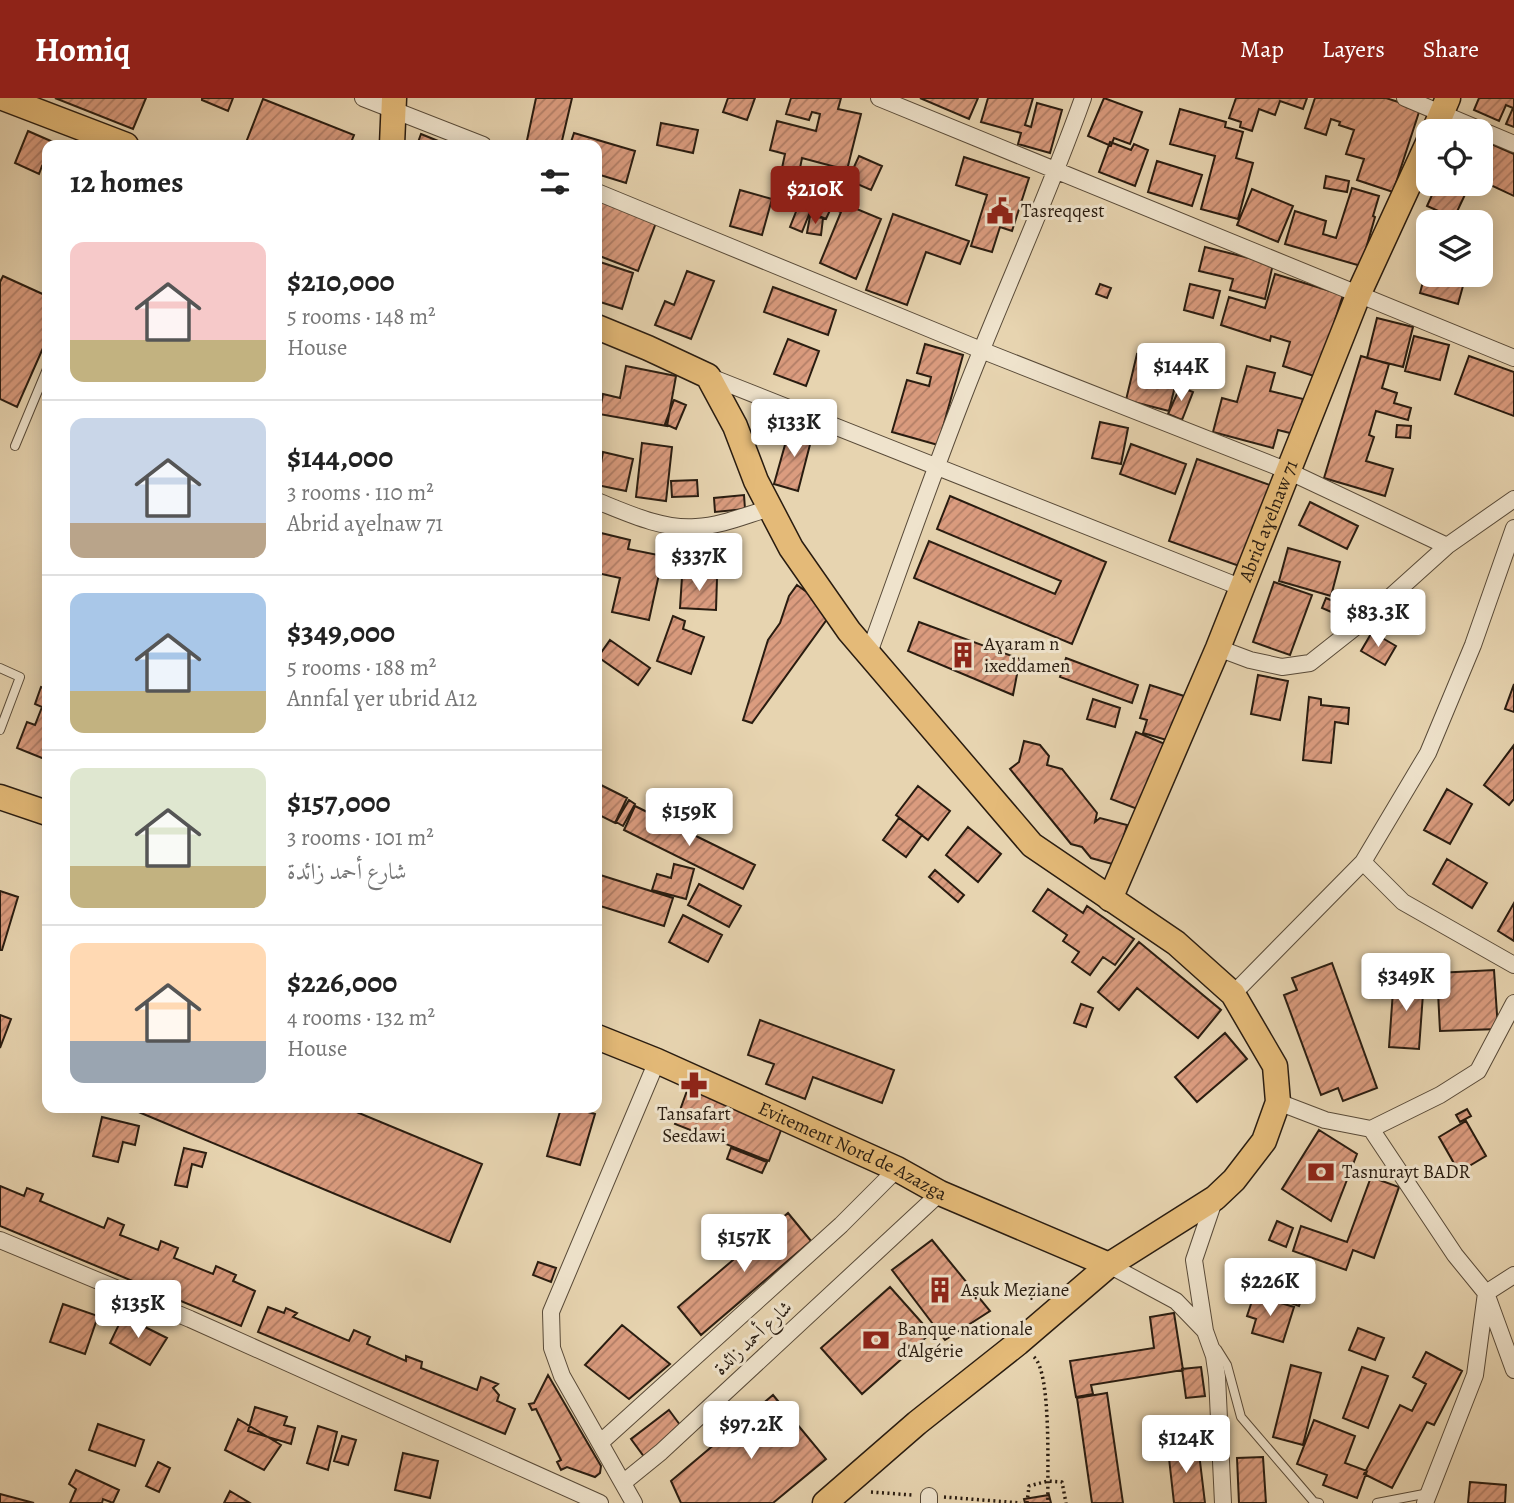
<!DOCTYPE html>
<html lang="en">
<head>
<meta charset="utf-8">
<style>
	body { margin:0; font-family:Alegreya,Amiri,serif; background:#f2f2f2; color:#222; height:100vh; display:flex; flex-direction:column; font-size:26px; white-space:nowrap }
	* { box-sizing:border-box; margin:0 }
	p { font-size:23px; color:#767676 }
	.icon { flex:none; width:38px; height:38px; fill:none; stroke:currentColor; stroke-width:2; stroke-linecap:round; stroke-linejoin:round }
	.map { position:relative; flex:1; overflow:hidden }
	.sheet { position:absolute; left:42px; top:42px; width:560px; height:973px; display:flex; flex-direction:column; background:#fff; border-radius:14px; box-shadow:0 4px 18px #0003 }
	.sheet>* { flex:none }
	.fabs { position:absolute; left:1416px; top:21px; display:grid; gap:14px }
	.fabs a { display:grid; place-items:center; width:77px; height:77px; border-radius:14px; background:#fff; box-shadow:0 4px 18px #0003; font-size:35px }
	.price { position:absolute; translate:-50% -60px; padding:0 16px; border-radius:7px; background:#fff; color:#222; font-size:23px; line-height:46px; filter:drop-shadow(0 2px 4px #0008) }
	.price::after { content:''; position:absolute; left:50%; top:42px; width:21px; height:16px; margin-left:-10px; background:inherit; clip-path:polygon(0 0,100% 0,50% 100%) }
	.price.on { background:#8f2418; color:#fff }
	ul { padding:0; list-style:none }
	li { display:flex; align-items:center; gap:21px; height:175px; padding:0 28px }
	li+li { border-top:2px solid #e0e0e0 }
	li span { display:grid; place-items:center; flex:none; width:196px; height:140px; border-radius:14px; color:#555 }
	li>.icon { margin-inline-start:auto }
	span .icon { width:84px; height:84px; fill:#fffc; stroke-width:1 }
	li b { font-size:30px }
	h2 { display:flex; justify-content:space-between; align-items:center; height:84px; padding:0 28px; font-size:30px }
	header { display:flex; align-items:center; gap:42px; box-sizing:border-box; height:98px; padding:0 35px; background:#8f2418; color:#fff }
	header strong { font-size:33px }
	nav { display:flex; gap:38px; margin-inline-start:auto; font-size:24px }
	.map>svg:first-child { display:block }
	.building { fill:url(#building-hatch); stroke:#291c10; stroke-width:2 }
	.lines { fill:none; stroke-linecap:round; stroke-linejoin:round }
	.lane-casing { stroke:#584a38; stroke-width:10 }
	.street-casing { stroke:#584a38; stroke-width:18 }
	.primary-casing { stroke:#291c10; stroke-width:27 }
	.path { stroke:#291c10; stroke-width:3.5; stroke-dasharray:2 3.5; stroke-linecap:butt }
	.lane { stroke:#efe3cc; stroke-width:8 }
	.street { stroke:#efe3cc; stroke-width:16 }
	.primary { stroke:#e4ba78; stroke-width:24 }
	.labels { text-anchor:middle; dominant-baseline:central; stroke-width:6; stroke-linejoin:round; paint-order:stroke }
	.poi-label { font-size:19px; fill:#291c10; stroke:#efe3cc; text-anchor:start }
	.street-label { font-size:19px; fill:#291c10; stroke:#efe3cc }
</style>
</head>
<body>
<header>
<strong>Homiq</strong>
<nav><a>Map</a><a>Layers</a><a>Share</a></nav>
</header>
<div class="map">
<svg width="1514" height="1405" viewBox="0 0 1514 1405">
	<defs>
		<pattern id="building-hatch" width="6" height="6" patternUnits="userSpaceOnUse" patternTransform="scale(1.75)"><rect width="6" height="6" fill="#db9c7f"/><path d="M-1 1l2-2M0 6l6-6M5 7l2-2" fill="none" stroke="#b27e67"/></pattern>
	</defs>
	<rect width="100%" height="100%" fill="#e7d4b0"/>
	<filter id="stains"><feTurbulence type="fractalNoise" baseFrequency=".00286" numOctaves="4"/><feColorMatrix values="0 0 0 0 .2 0 0 0 0 .09 0 0 0 0 .02 0 0 0 .5 -.17"/></filter>
	<radialGradient id="worn" r=".72"><stop offset=".6" stop-color="#630" stop-opacity="0"/><stop offset="1" stop-color="#630" stop-opacity=".3"/></radialGradient>
	<path class="building" d="M55,0H146L133,31Z
		M202,0H233L228,13L202,2Z
		M536,0H572L561,47H526Z
		M728,0H755L747,22L723,14Z
		M791,0H841L838,11L861,16L847,72L802,60L799,75L782,70L785,56L770,52L777,23L816,33L820,16L812,14L809,22L786,16Z
		M920,0H978L969,21Z
		M988,0H1033L1025,27L1031,29L1037,5L1062,12L1050,55L1018,46L1021,35L981,24Z
		M1104,0L1142,14L1130,46L1114,40L1111,48L1088,38Z
		M1236,0H1307L1303,11L1280,3L1275,17L1259,11L1252,33L1240,29L1241,24L1229,20Z
		M1315,0H1386L1420,11L1393,94L1357,82L1364,61L1346,56L1354,32L1339,27L1340,24L1331,21L1326,37L1305,30Z
		M1479,0H1514V29L1506,26L1513,10L1506,7L1499,23L1474,12Z
		M263,1L354,37L350,47H245Z
		M1180,11L1226,24L1225,29L1243,34L1236,60L1253,65L1238,121L1201,111L1215,58L1170,46Z
		M661,25L698,32L693,55L657,47Z
		M28,33L60,47H47V71L42,68L39,76L15,65Z
		M574,35L635,53L626,85L597,76V47H570Z
		M421,36L448,47H417Z
		M1480,41L1514,56V98L1480,82Z
		M1110,44L1131,52L1134,46L1148,52L1135,88L1099,74Z
		M859,58L882,68L871,92L848,82Z
		M964,59L1029,80L1012,133L1000,129L992,154L971,148L987,97L956,87Z
		M1157,63L1202,77L1192,108L1148,94Z
		M1326,78L1349,83L1347,94L1324,90Z
		M1437,86H1470L1454,120L1427,108Z
		M1352,90L1379,98L1373,118L1375,119L1361,168L1285,146L1295,113L1326,123L1323,136L1336,140Z
		M1252,91L1293,108L1278,144L1237,127Z
		M740,92L772,101L762,137L730,128Z
		M803,96L820,103L823,97L881,121L856,181L820,165L841,114L831,110L826,121L810,114L802,134L790,129Z
		M597,99L657,122L638,173L597,157Z
		M893,116L969,143L960,166L926,154L907,207L866,192Z
		M810,118L823,120L821,137L807,135Z
		M1205,149L1273,166L1265,201L1230,192L1233,181L1199,173Z
		M597,163L633,175L622,211L597,203Z
		M1428,165V177H1466L1458,206L1420,195Z
		M687,173L714,183L691,241L655,227L665,203L674,207Z
		M1275,176L1343,197L1317,279L1283,268L1290,244L1271,238L1270,243L1221,227L1229,199L1265,210Z
		M3,178L47,198V241L17,309L0,301V184Z
		M1100,186L1111,190L1107,200L1096,196Z
		M1190,186L1220,193L1213,220L1184,212Z
		M773,189L836,212L828,237L764,214Z
		M1377,220L1413,229L1403,269L1367,260Z
		M1414,238L1449,247L1440,282L1405,273Z
		M788,241L819,253L806,288L774,276Z
		M925,246L963,257L938,347L892,334L907,282L929,288L931,279L917,275Z
		M1137,256L1168,264L1163,281L1176,284L1169,313L1126,302Z
		M1361,258L1389,266L1382,290L1397,295L1394,305L1411,310L1408,322L1376,313L1369,337L1374,339L1366,363L1393,371L1385,398L1324,380Z
		M1469,258L1514,274V318L1455,296Z
		M626,268L676,278L667,328L599,316L603,296L620,300Z
		M1247,268L1275,275L1270,293L1303,301L1294,336L1278,332L1273,350L1213,334L1222,300L1237,304Z
		M1180,289L1193,294L1182,322L1168,316Z
		M674,302L686,307L676,331L665,326Z
		M1100,324L1128,330L1121,366L1092,360Z
		M1397,327L1411,328L1410,340L1396,339Z
		M790,329L813,335L798,393L774,386Z
		M642,345L672,349L666,403L636,399Z
		M1131,346L1186,366L1175,396L1120,376Z
		M603,354L633,361L626,393L597,387Z
		M1197,361L1270,387L1242,469L1169,443Z
		M697,382L698,398L672,399L671,383Z
		M744,397L745,411L715,414L714,400Z
		M950,398L1106,464L1072,546L914,480L929,443L1055,496L1061,483L937,431Z
		M1310,404L1358,428L1347,451L1299,427Z
		M597,434L630,442L628,451L663,458L649,522L612,514L620,480L597,475Z
		M1288,450L1340,464L1331,498L1279,483Z
		M682,479L717,480L716,512L680,510Z
		M1274,484L1312,497L1290,557L1253,544Z
		M797,487L833,513L752,625L743,622L768,542L780,525L789,498Z
		M1326,500L1356,513L1352,523L1322,510Z
		M673,518L685,523L683,531L704,539L691,576L657,563Z
		M919,524L1020,561L1013,597L908,553Z
		M1372,534L1396,548L1385,567L1361,553Z
		M610,542L650,570L638,587L598,559Z
		M1066,560L1138,587L1132,605L1060,579Z
		M1258,577L1288,583L1280,622L1251,616Z
		M1514,586V614L1505,611Z
		M1150,587L1184,598L1170,643L1143,635L1147,622L1140,620Z
		M41,589L47,591V662L17,650L27,624L35,627L42,609L35,606Z
		M1309,599L1321,601V607L1349,610L1348,626L1335,624L1331,665L1303,662Z
		M1093,601L1120,610L1115,629L1087,621Z
		M1136,634L1165,646L1140,712L1111,701Z
		M1024,643L1040,647L1049,658L1047,667L1062,671L1097,715L1095,724L1100,720L1127,727L1116,767L1091,760L1082,749L1071,746L1010,671L1019,664Z
		M1514,647V701L1509,707L1484,687Z
		M597,685L627,700L615,725L597,716Z
		M918,688L950,713L928,742L896,717Z
		M1447,691L1472,706L1450,746L1424,732Z
		M629,702L635,706L623,728L616,724Z
		M635,708L755,767L743,791L624,732Z
		M899,720L922,737L906,759L883,742Z
		M968,729L1001,756L978,784L946,757Z
		M1447,761L1487,785L1472,810L1433,786Z
		M674,766L694,771L686,801L652,792L657,776L671,780Z
		M935,772L964,797L958,804L929,779Z
		M597,776L673,800L664,828L597,807Z
		M699,786L741,808L729,829L688,807Z
		M1048,791L1083,815L1087,808L1134,841L1115,867L1103,859L1090,877L1072,864L1079,854L1063,843L1067,837L1033,813Z
		M0,793L18,799L2,852H0Z
		M1514,805V843L1498,833Z
		M683,817L722,837L708,864L669,844Z
		M1139,844L1221,912L1198,940L1137,890L1119,912L1098,894Z
		M1332,865L1377,990L1343,1003L1338,990L1321,997L1284,897L1297,892L1292,880Z
		M1494,872L1498,931L1440,933L1437,875Z
		M1394,879L1424,882L1419,951L1389,949Z
		M1081,906L1093,910L1086,929L1074,925Z
		M0,917L11,921L0,950Z
		M760,922L894,972L882,1005L813,979L805,1001L766,986L774,966L748,957Z
		M1225,935L1247,961L1197,1004L1175,979Z
		M688,990L783,1027L769,1063L675,1026Z
		M129,1010H347L482,1066L450,1144Z
		M561,1010H573L595,1016L580,1067L547,1058Z
		M1467,1011L1471,1018L1460,1024L1456,1017Z
		M102,1019L139,1028L135,1047L123,1044L118,1064L93,1058Z
		M1466,1023L1486,1058L1459,1074L1439,1039Z
		M1319,1032L1357,1056L1331,1123L1282,1091Z
		M184,1050L206,1055L202,1069L192,1066L187,1089L175,1087Z
		M731,1050L767,1064L762,1075L727,1061Z
		M1371,1079L1399,1089L1374,1160L1353,1152L1346,1172L1293,1153L1301,1128L1347,1144Z
		M0,1088L24,1098L27,1090L43,1096L40,1103L104,1130L108,1120L124,1127L120,1137L158,1152L161,1143L178,1150L174,1160L213,1176L216,1168L236,1177L233,1183L255,1193L241,1228L0,1128Z
		M788,1115L811,1143L701,1237L678,1209Z
		M1277,1123L1293,1130L1286,1149L1269,1142Z
		M932,1142L990,1213L945,1242L892,1172Z
		M538,1164L556,1170L551,1184L533,1177Z
		M1280,1168L1309,1179L1299,1208L1269,1197Z
		M890,1189L931,1235L862,1296L821,1250Z
		M1254,1197L1294,1209L1283,1244L1252,1235L1256,1221L1247,1218Z
		M63,1206L98,1218L85,1256L50,1244Z
		M268,1209L284,1215L286,1210L297,1215L293,1219L349,1243L354,1232L370,1239L367,1246L406,1263V1258L422,1264L421,1270L477,1292L481,1279L498,1286L493,1290L499,1297L497,1303L515,1311L505,1336L258,1234Z
		M1174,1215L1183,1272L1091,1287L1093,1296L1076,1299L1070,1263L1154,1250L1150,1219Z
		M123,1218L167,1240L150,1267L110,1245Z
		M622,1227L670,1266L629,1301L585,1267Z
		M1358,1230L1384,1240L1375,1262L1349,1252Z
		M1426,1254L1462,1273L1434,1327L1427,1324L1392,1390L1364,1376L1400,1307L1412,1313L1426,1286L1413,1279Z
		M1291,1267L1321,1275L1303,1347L1273,1339Z
		M1201,1269L1205,1298L1186,1300L1182,1271Z
		M1362,1269L1388,1278L1368,1330L1343,1320Z
		M548,1277L601,1368L600,1375L595,1379L567,1369L561,1372L557,1364L561,1362L536,1311L532,1312L529,1306L534,1305Z
		M1107,1295L1123,1405H1092L1077,1300Z
		M773,1297L826,1361L773,1405H681L671,1383Z
		M255,1309L287,1319L284,1327L295,1330L291,1346L248,1333Z
		M669,1312L683,1331L645,1360L631,1341Z
		M238,1321L281,1347L264,1372L225,1352Z
		M1314,1322L1355,1338L1345,1365L1367,1373L1357,1400L1323,1387L1327,1377L1297,1366Z
		M98,1326L144,1342L135,1368L89,1352Z
		M318,1328L337,1334L328,1372L307,1365Z
		M342,1338L356,1342L348,1367L334,1363Z
		M1198,1347L1205,1405H1174L1168,1351Z
		M403,1355L438,1363L430,1400L395,1392Z
		M1263,1359L1266,1405H1239L1237,1360Z
		M158,1364L170,1370L159,1394L146,1388Z
		M76,1372L119,1392L113,1405L103,1401L102,1405H70L76,1391L69,1386Z
		M1470,1384L1506,1387L1505,1405H1468Z
		M230,1393L250,1405H224Z
		M0,1396L34,1405H0Z
		M1049,1397L1051,1405H1025L1024,1401Z"/>
	<g class="lines">
		<g class="lane-casing">
			<path id="lane" d="M15,348L47,271
				M0,570L20,579L0,632
				M1217,1251L1227,1267L1241,1319L1314,1404L1319,1405
				M1377,1405L1429,1395"/>
		</g>
		<g class="street-casing">
			<path id="street" d="M363,0L483,47
				M879,0L1514,260
				M1405,0L1514,46
				M597,94L981,252L1288,373L1447,448
				M708,278L1240,489
				M597,403C627,415 663,432 696,429C721,428 746,417 770,410
				M1218,550L1250,562L1282,569L1310,565L1367,520L1447,448L1514,401
				M869,555C906,453 941,351 982,251C1016,167 1053,85 1083,0
				M1363,764L1403,804L1514,867
				M1233,896L1363,764L1428,655L1473,547L1514,430
				M1278,1004L1325,1022L1371,1031L1440,997L1478,973L1514,905
				M1371,1031L1455,1157L1486,1195L1514,1272
				M0,1142L190,1221L600,1405
				M1109,1167L1176,1203L1205,1233L1214,1258L1217,1279L1223,1405
				M1205,1233L1194,1162L1215,1100
				M601,1344L841,1127L897,1071
				M624,1384L661,1354L940,1095
				M929,1398V1405
				M634,1405L562,1278L552,1250L551,1214L657,963
				M1425,1405L1475,1277L1486,1195L1514,1177"/>
		</g>
		<g class="primary-casing">
			<g id="primary">
				<path d="M3,0L126,47"/>
				<path d="M1434,33L1448,0"/>
				<path d="M392,47L394,0"/>
				<path d="M597,229L648,250L708,278L735,328L756,383L791,450L849,533L1032,747L1176,845L1233,896L1275,968L1278,1004L1264,1043L1234,1082L1215,1100L1109,1167L1018,1245L917,1325L825,1405"/>
				<path d="M0,699L47,715"/>
				<path id="s1" d="M1110,801L1218,550L1359,195L1428,45"/>
				<path id="s2" d="M597,939L657,963L897,1071L940,1095L1109,1167"/>
			</g>
		</g>
		<path class="path" d="M1034,1259C1052,1275 1047,1378 1048,1405
			M871,1394L912,1397
			M944,1399L1021,1405
			M1027,1405L1029,1388L1048,1383L1062,1384L1066,1405"/>
		<use href="#lane" class="lane"/>
		<use href="#street" class="street"/>
		<use href="#primary" class="primary"/>
	</g>
	<defs>
		<g id="civic-bare" transform="scale(2.1)"><path d="M-.6-6.5H3V-4.5H.6V-3L4-1V1h2V6H-6V1h2V-1L-.6-3ZM-1.2 2.5V6h2.4V2.5Z" fill="#8f2418" stroke="#efe3cc" stroke-width="2.5" paint-order="stroke"/></g>
		<g id="building-bare" transform="scale(2.1)"><path d="M-4-6H4V6H1V3H-1V6H-4ZM-2.5-4.3h1.7v1.8h-1.7ZM.8-4.3h1.7v1.8H.8ZM-2.5-1h1.7V.8h-1.7ZM.8-1h1.7V.8H.8Z" fill="#8f2418" stroke="#efe3cc" stroke-width="2.5" paint-order="stroke"/></g>
		<g id="pharmacy-bare" transform="scale(2.1)"><path d="M-2-6h4v4h4v4h-4v4h-4v-4h-4v-4h4Z" fill="#8f2418" stroke="#efe3cc" stroke-width="2.5" paint-order="stroke"/></g>
		<g id="bank-bare" transform="scale(2.1)"><path d="M-6-4H6V4H-6ZM0-2.3a2.3 2.3 0 1 0 0 4.6a2.3 2.3 0 1 0 0-4.6Z" fill="#8f2418" stroke="#efe3cc" stroke-width="2.5" paint-order="stroke"/></g>
	</defs>
	<g fill-rule="evenodd">
		<use href="#civic-bare" x="1000" y="113"/>
		<use href="#building-bare" x="963" y="557"/>
		<use href="#pharmacy-bare" x="694" y="987"/>
		<use href="#bank-bare" x="1321" y="1074"/>
		<use href="#building-bare" x="940" y="1192"/>
		<use href="#bank-bare" x="876" y="1242"/>
	</g>
	<g class="labels">
		<g class="poi-label">
			<text x="1021" y="113">Tasreqqest</text>
			<text x="984" y="546">Aɣaram n<tspan x="984" dy="22">ixeddamen</tspan></text>
			<text x="694" y="1016" text-anchor="middle">Tansafart<tspan x="694" dy="22">Seɛdawi</tspan></text>
			<text x="1342" y="1074">Tasnurayt BADR</text>
			<text x="961" y="1192">Aṣuk Meẓiane</text>
			<text x="897" y="1231">Banque nationale<tspan x="897" dy="22">d'Algérie</tspan></text>
		</g>
		<g class="street-label">
			<text stroke="none"><textPath href="#s1" startOffset="410">Abrid aɣelnaw 71</textPath></text>
			<text stroke="none"><textPath href="#s2" startOffset="280">Evitement Nord de Azazga</textPath></text>
			<text transform="translate(753 1240) rotate(-43)">شارع أحمد زائدة</text>
		</g>
	</g>
	<rect width="100%" height="100%" filter="url(#stains)"/>
	<rect width="100%" height="100%" fill="url(#worn)"/>
</svg>
<div class="fabs">
<a><svg class="icon" aria-label="locate" viewBox="0 0 24 24"><circle cx="12" cy="12" r="6"/><path d="M12 2v4M12 18v4M2 12h4M18 12h4"/></svg></a>
<a><svg class="icon" aria-label="layers" viewBox="0 0 24 24"><path d="M12 4l9 5-9 5-9-5zM3 14l9 5 9-5"/></svg></a>
</div>
<b class="price on" style="left:815px;top:128px">$210K</b>
<b class="price" style="left:1181px;top:305px">$144K</b>
<b class="price" style="left:794px;top:361px">$133K</b>
<b class="price" style="left:699px;top:495px">$337K</b>
<b class="price" style="left:1378px;top:551px">$83.3K</b>
<b class="price" style="left:689px;top:750px">$159K</b>
<b class="price" style="left:1406px;top:915px">$349K</b>
<b class="price" style="left:744px;top:1176px">$157K</b>
<b class="price" style="left:1270px;top:1220px">$226K</b>
<b class="price" style="left:138px;top:1242px">$135K</b>
<b class="price" style="left:751px;top:1363px">$97.2K</b>
<b class="price" style="left:1186px;top:1377px">$124K</b>
<section class="sheet">
<h2>12 homes<svg class="icon" aria-label="filters" viewBox="0 0 24 24"><path d="M4 7h16M4 17h16"/><circle cx="9" cy="7" r="2"/><circle cx="15" cy="17" r="2"/></svg></h2>
<ul>
<li><span style="background:linear-gradient(#f6c9c9 70%,#c2b280 0)"><svg class="icon" aria-label="home" viewBox="0 0 24 24"><path d="M3 11l9-7 9 7M6 9v11h12V9"/></svg></span><div><b>$210,000</b><p>5 rooms · 148 m²</p><p>House</p></div></li>
<li><span style="background:linear-gradient(#c9d6e8 75%,#b9a48a 0)"><svg class="icon" aria-label="home" viewBox="0 0 24 24"><path d="M3 11l9-7 9 7M6 9v11h12V9"/></svg></span><div><b>$144,000</b><p>3 rooms · 110 m²</p><p>Abrid aɣelnaw 71</p></div></li>
<li><span style="background:linear-gradient(#a9c7e8 70%,#c2b280 0)"><svg class="icon" aria-label="home" viewBox="0 0 24 24"><path d="M3 11l9-7 9 7M6 9v11h12V9"/></svg></span><div><b>$349,000</b><p>5 rooms · 188 m²</p><p>Annfal ɣer ubrid A12</p></div></li>
<li><span style="background:linear-gradient(#dfe7d0 70%,#c2b280 0)"><svg class="icon" aria-label="home" viewBox="0 0 24 24"><path d="M3 11l9-7 9 7M6 9v11h12V9"/></svg></span><div><b>$157,000</b><p>3 rooms · 101 m²</p><p>شارع أحمد زائدة</p></div></li>
<li><span style="background:linear-gradient(#ffd9b3 70%,#9aa5b1 0)"><svg class="icon" aria-label="home" viewBox="0 0 24 24"><path d="M3 11l9-7 9 7M6 9v11h12V9"/></svg></span><div><b>$226,000</b><p>4 rooms · 132 m²</p><p>House</p></div></li>
</ul>
</section>
</div>
</body>
</html>
